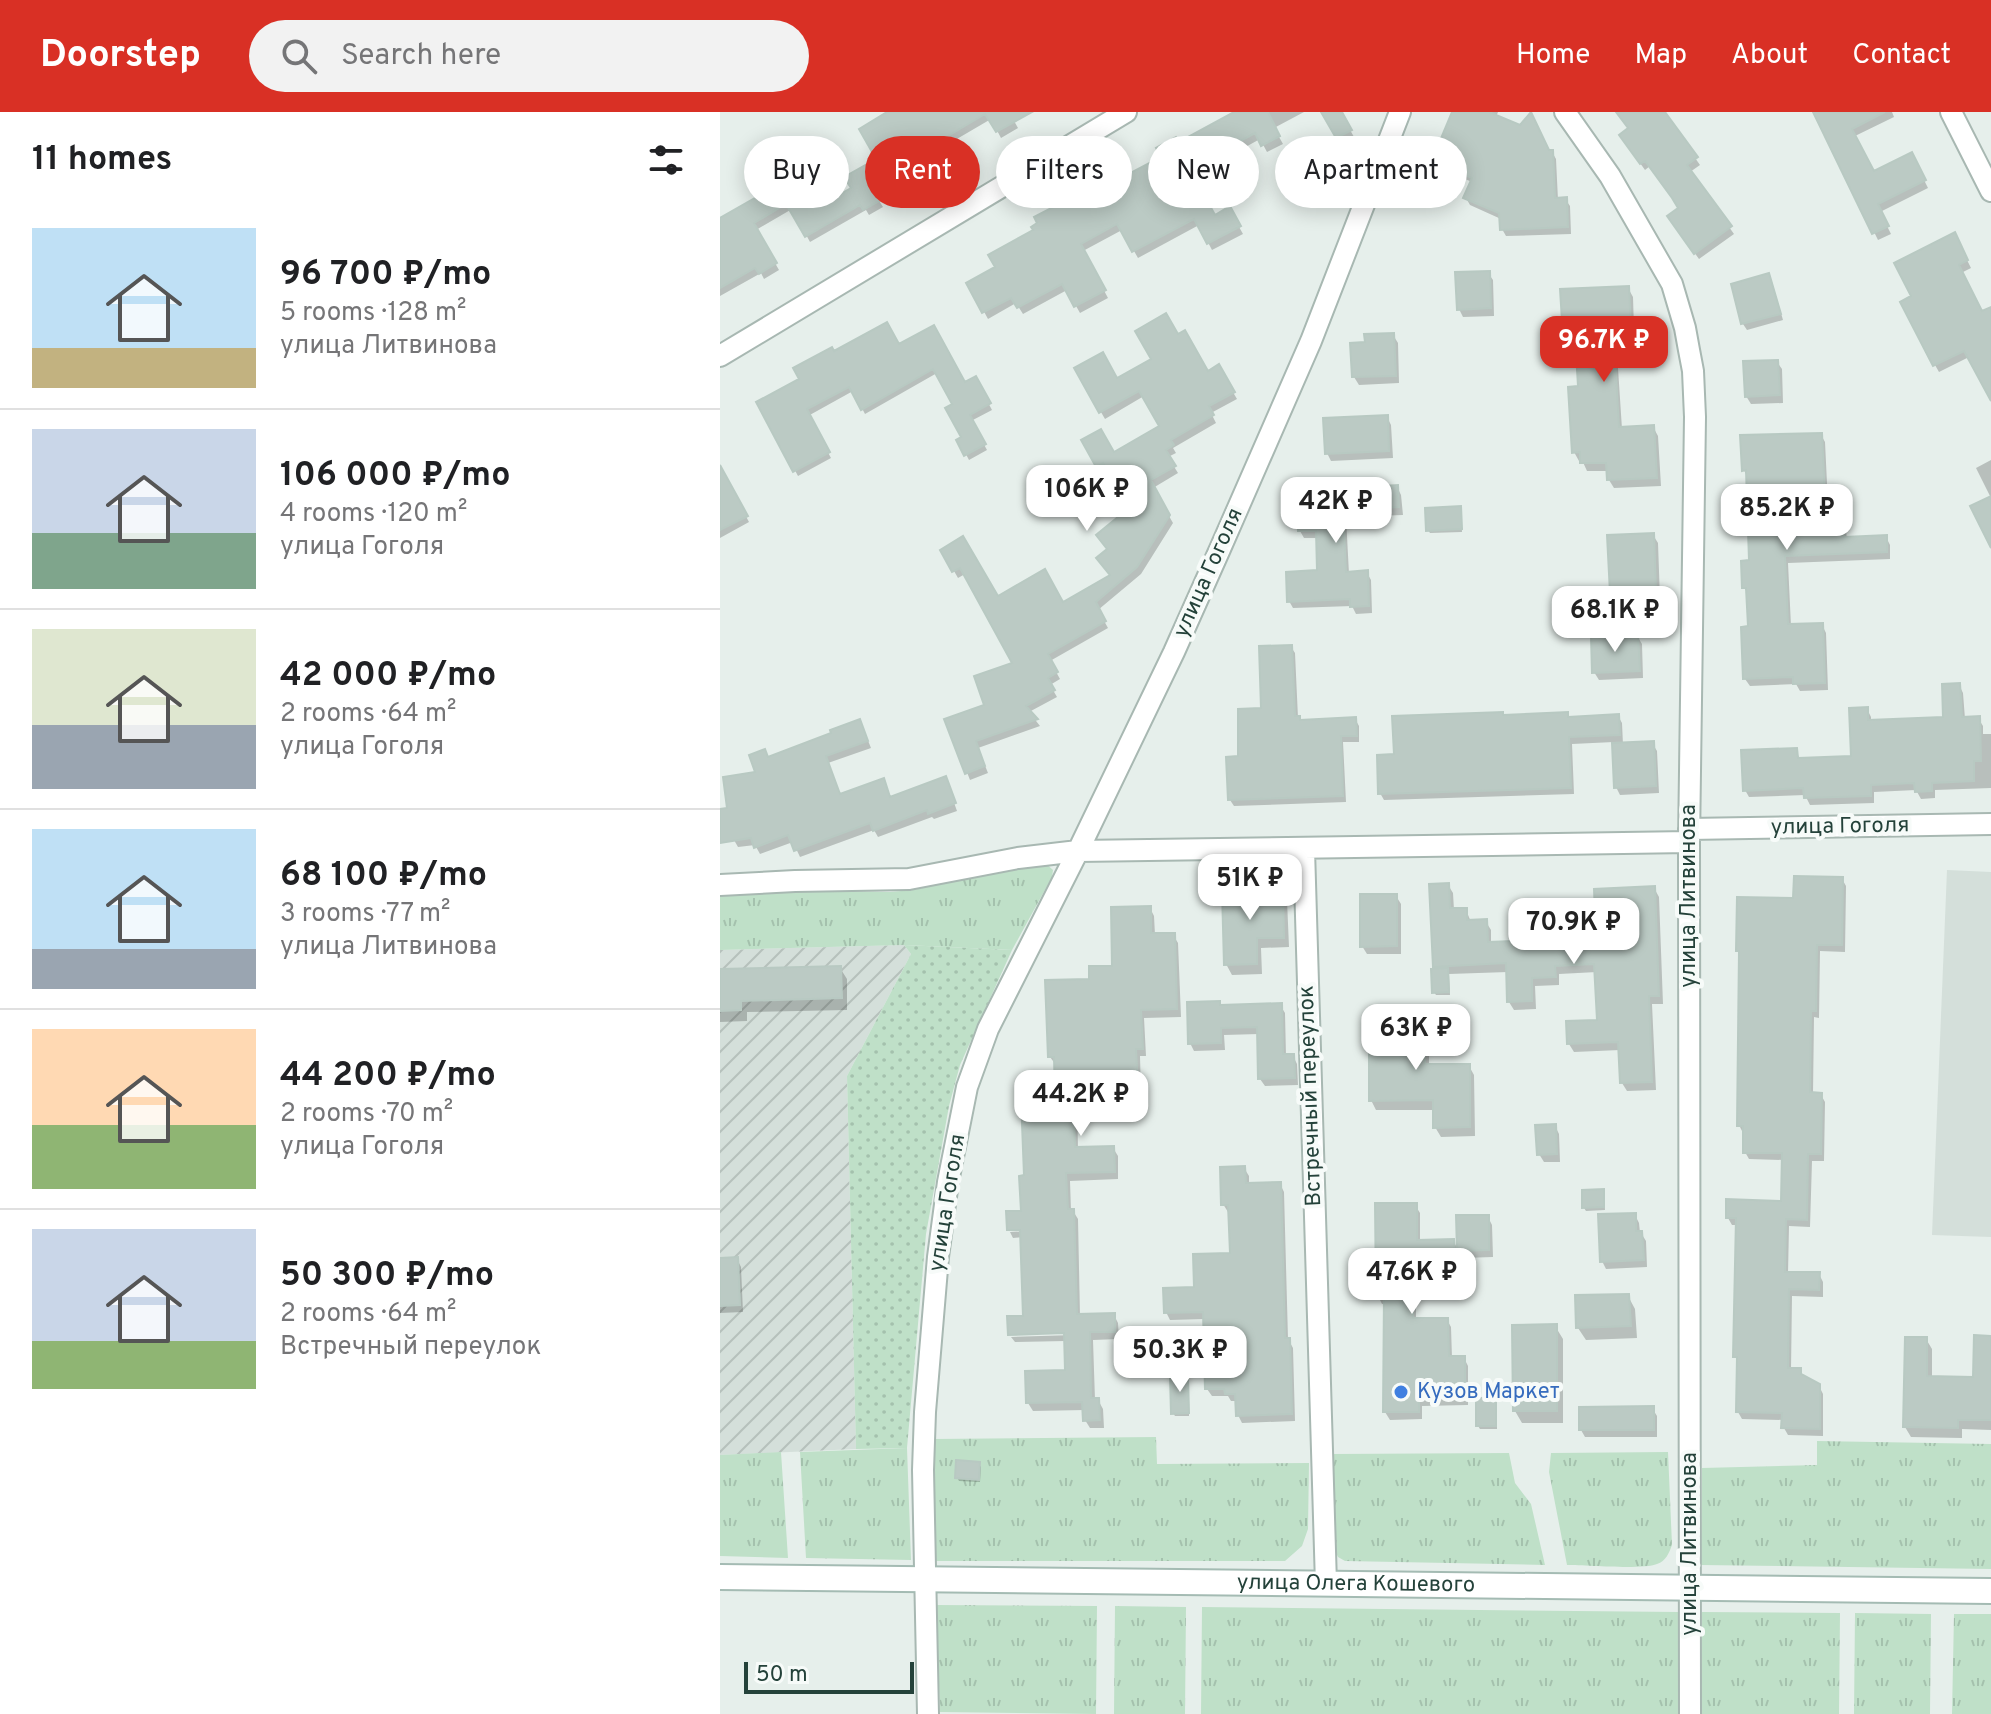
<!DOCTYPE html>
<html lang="en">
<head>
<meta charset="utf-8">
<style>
	body { margin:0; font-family:Overpass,sans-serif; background:#f2f2f2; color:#202124; height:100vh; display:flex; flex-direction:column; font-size:30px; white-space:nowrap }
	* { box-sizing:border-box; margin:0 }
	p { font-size:26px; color:#757577 }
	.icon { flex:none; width:44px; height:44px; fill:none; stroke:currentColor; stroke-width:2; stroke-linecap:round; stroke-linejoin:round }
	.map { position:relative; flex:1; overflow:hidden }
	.sheet { display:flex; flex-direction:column; background:#fff; width:720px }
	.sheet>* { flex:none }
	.top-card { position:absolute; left:24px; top:24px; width:760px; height:72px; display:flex; gap:16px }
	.scale { position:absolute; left:24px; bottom:20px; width:170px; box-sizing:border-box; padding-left:8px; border:4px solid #24423a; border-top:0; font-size:22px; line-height:28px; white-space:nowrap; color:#24423a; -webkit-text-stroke:6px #f7fbf9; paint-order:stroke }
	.price { position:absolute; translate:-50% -68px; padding:0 18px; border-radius:16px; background:#fff; color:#222; font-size:26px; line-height:52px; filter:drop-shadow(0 2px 4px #0008) }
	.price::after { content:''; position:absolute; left:50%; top:48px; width:24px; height:18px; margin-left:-12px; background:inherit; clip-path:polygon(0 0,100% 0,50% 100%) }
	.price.on { background:#d93025; color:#fff }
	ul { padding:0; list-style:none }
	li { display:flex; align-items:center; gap:24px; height:200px; padding:0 32px }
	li+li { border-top:2px solid #e0e0e0 }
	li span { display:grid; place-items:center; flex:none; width:224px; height:160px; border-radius:0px; color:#555 }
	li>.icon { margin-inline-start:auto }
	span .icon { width:96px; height:96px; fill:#fffc; stroke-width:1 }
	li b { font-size:34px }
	h2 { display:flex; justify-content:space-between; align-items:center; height:96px; padding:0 32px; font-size:34px }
	.pill { padding:0 28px; border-radius:36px; background:#fff; box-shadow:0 4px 20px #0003; font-size:28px; line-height:72px }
	.pill.on { background:#d93025; color:#fff }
	header { display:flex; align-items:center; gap:48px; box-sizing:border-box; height:112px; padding:0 40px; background:#d93025; color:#fff }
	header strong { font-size:38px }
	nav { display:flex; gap:44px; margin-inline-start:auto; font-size:28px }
	.search { width:560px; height:72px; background:#f2f2f2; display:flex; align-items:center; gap:20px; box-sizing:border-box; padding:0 28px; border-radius:44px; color:#757577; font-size:30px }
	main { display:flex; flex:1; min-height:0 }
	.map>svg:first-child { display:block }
	.built { fill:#d4dfda }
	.industrial { fill:url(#industrial-furrows) }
	.grass { fill:url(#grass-tufts) }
	.park { fill:url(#park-dots) }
	.shadow { fill:#0003 }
	.building { fill:#bbcac4; stroke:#b8c9c2; stroke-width:2 }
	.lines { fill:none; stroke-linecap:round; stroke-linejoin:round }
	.minor-casing { stroke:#a8b8b2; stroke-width:24 }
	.secondary-casing { stroke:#a4bbb3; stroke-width:28 }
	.minor { stroke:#fff; stroke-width:20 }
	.secondary { stroke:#fff; stroke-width:24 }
	.shop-dot { fill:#3f7fe0; stroke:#f7fbf9; stroke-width:3 }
	.labels { text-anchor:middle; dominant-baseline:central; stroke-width:8; stroke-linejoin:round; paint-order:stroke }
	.street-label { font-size:22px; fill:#24423a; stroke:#f7fbf9 }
	.shop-label { font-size:22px; fill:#366cbe; stroke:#f7fbf9; text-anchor:start }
</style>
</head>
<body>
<header>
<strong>Doorstep</strong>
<div class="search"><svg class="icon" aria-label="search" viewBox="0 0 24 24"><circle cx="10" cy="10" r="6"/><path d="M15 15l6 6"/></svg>Search here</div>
<nav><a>Home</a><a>Map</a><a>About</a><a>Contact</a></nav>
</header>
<main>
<section class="sheet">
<h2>11 homes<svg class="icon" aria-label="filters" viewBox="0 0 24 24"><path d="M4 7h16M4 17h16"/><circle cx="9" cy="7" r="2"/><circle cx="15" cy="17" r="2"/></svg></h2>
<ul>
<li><span style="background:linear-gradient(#bfe0f5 75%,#c2b280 0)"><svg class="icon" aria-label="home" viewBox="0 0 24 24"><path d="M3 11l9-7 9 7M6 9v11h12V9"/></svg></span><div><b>96 700 ₽/mo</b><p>5 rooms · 128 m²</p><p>улица Литвинова</p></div></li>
<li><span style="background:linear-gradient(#c9d6e8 65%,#7fa58c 0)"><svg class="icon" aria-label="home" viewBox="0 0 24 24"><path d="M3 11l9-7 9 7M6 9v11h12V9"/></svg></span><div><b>106 000 ₽/mo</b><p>4 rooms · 120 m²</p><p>улица Гоголя</p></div></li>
<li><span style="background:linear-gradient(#dfe7d0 60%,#9aa5b1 0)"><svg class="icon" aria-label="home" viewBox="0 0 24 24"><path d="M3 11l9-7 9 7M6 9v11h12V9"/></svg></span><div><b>42 000 ₽/mo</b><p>2 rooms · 64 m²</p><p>улица Гоголя</p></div></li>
<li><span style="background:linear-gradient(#bfe0f5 75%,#9aa5b1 0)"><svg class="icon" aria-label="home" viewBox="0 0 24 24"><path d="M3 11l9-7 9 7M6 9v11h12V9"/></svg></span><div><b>68 100 ₽/mo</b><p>3 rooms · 77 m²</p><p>улица Литвинова</p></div></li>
<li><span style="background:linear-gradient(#ffd9b3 60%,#8fb573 0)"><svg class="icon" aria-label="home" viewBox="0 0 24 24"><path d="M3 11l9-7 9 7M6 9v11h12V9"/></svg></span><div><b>44 200 ₽/mo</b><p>2 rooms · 70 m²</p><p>улица Гоголя</p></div></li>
<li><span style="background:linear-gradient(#c9d6e8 70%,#8fb573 0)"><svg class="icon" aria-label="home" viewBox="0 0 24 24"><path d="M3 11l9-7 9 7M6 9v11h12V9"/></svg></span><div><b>50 300 ₽/mo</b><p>2 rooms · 64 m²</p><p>Встречный переулок</p></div></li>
</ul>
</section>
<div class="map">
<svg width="1271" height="1602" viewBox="0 0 1271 1602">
	<defs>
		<pattern id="industrial-furrows" width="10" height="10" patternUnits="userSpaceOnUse" patternTransform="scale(2)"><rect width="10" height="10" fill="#d4dfda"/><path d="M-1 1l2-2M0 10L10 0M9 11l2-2" fill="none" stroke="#b6c1bc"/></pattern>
		<pattern id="grass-tufts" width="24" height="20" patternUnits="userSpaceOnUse" patternTransform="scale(2)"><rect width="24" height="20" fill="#bfe0c8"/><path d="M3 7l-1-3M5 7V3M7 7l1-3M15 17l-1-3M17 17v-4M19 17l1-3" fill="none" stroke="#a4c1ad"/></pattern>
		<pattern id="park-dots" width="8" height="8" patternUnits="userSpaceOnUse" patternTransform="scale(2)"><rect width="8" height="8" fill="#bfe0c8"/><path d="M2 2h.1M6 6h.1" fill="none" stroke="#a4c1ad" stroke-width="1.8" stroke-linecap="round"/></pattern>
	</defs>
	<rect width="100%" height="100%" fill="#e6efeb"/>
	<path class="built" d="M1227,758L1271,760V1125L1212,1123Z"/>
	<path class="industrial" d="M184,833L191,842L127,964L136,1337L0,1343V838Z"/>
	<path class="grass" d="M324,750L333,758L332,765L292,838L184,833L0,838V782L73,778L170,780L193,778Z
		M436,1325L437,1352L589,1351L588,1417L582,1434L565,1449H214L213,1327Z
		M1097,1329L1271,1332V1457L981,1453L982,1356L1097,1353Z
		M187,1336L191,1448L86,1446L80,1340Z
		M61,1340L68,1446L0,1444V1343Z
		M948,1340L952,1433C949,1441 946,1449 937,1452C922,1458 866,1453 847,1453L829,1360L831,1341Z
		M789,1341L795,1371L811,1392L825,1453L625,1449L618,1445L614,1437L611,1342Z
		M216,1493L377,1494L376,1602L220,1600Z
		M395,1494L466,1495L465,1602H394Z
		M482,1495L959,1500L958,1602H481Z
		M982,1500L1120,1501L1119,1602H981Z
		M1135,1501L1211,1502L1210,1602H1134Z
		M1234,1502H1271V1602H1232Z"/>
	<path class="park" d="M184,833L292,838L240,953L229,994L206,1122L187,1336L136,1337L127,964L191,842Z"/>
	<path class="shadow" d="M177,0H289L298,16L281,26L271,7L230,31L242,53L204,75L195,60L156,84L163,95L149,103L146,98L90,130L72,97L36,118L59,158L44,167L41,161L0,184V114L42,84L98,97L133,77L159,48Z
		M519,0H584L554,16L563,32L547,40L540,27L475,63L477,67L474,68L494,105L509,97L523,122L492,138L479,113L418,146L402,118L363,139L388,186L360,201L347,178L303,202L296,191L268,207L249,172L277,156L386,76L443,45L459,32Z
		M604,0H620L634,25L621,32Z
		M734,0H778L776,5L800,16L829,40H832L836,47L838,88L845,87L850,94L851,122L786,124L782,117L781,107L750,93L746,86L752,70L718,55L714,48Z
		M901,0H934L947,6L980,53L970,60L1014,122L979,147L953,111L960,97L930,54L925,58L905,30L910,17Z
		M1095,0H1172L1174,5L1135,24L1153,62L1195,50L1208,76L1160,100L1171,122L1158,128Z
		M1238,130L1251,156L1241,161L1262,201L1271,197V288L1249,245L1219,260L1215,253L1194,185Z
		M768,161L773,168L774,204L743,205L739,197Z
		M1048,164L1052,170L1063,208L1027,218L1023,212L1013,173Z
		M908,176L913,185L915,249L900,250L898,256L902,317L933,315L938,324L941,374L894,376L889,368V359H867L862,348L859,349L854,340L860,276L858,232L849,233L844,224Z
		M673,223L678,231L679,271L639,273L634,265L647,232Z
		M457,224L487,261L498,255L517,287L491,301L496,311L453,336L456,341L448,345L458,361L433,376L453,411L421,462L378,498L388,516L330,549L340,567L330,573L337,585L309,600L320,614L258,636L268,661L250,668L227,609L267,594L295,552L245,462L238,466L222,438L277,486L342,493L392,464L389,439L412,397L388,356L381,360L364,329L393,342L441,315L424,284L385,307L356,257L397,268L433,248Z
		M179,234L244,272L255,266L272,298L251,309L267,338L249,348L239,329L244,326L235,293L217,261L145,302L133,279L88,304L111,346L78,364L39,291L81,268L113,241Z
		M1057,250L1062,257L1063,291L1031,292L1026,284Z
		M667,305L671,313L673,346L611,349L607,341Z
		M1101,323L1105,330L1109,412L1122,411L1126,419L1127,427L1166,425L1170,433V447L1068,451L1071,514L1102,513L1106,521L1108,578L1080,579L1076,572L1030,574L1025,567L1030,516L1029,484L1024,475L1031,450L1028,367L1024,358Z
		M1271,348V423V386L1256,356Z
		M0,356L29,410L0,426Z
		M677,375L681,383L683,403L626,405L629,462L647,461L651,468L652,501L636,502L632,494L573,496L569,489L599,460V426H584L580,419L597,397Z
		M739,396L741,400L742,420L710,421L708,418Z
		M933,423L938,431L940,487L897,488L892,481Z
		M917,524L922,532L923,566L879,568L874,560Z
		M571,535L575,541L578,606L581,610L635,607L639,614V630H623L626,690L514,694L510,688L520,646Z
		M1239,573L1243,581L1245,607L1258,606L1263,614V622H1271V676L1215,678V686L1201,687L1196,678L1154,680V691L1090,693L1085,683L1029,685L1025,678L1076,638L1080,648L1133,646L1147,597L1151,605V610L1225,607Z
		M847,603L849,606L898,604L902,611L903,633L932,631L937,639L939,681L900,683L896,675L894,630L852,632L854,682L664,688L660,681L783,605Z
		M143,616L151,636L108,651L120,684L172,695L227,671L237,699L214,707L212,705L158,725L154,718L80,745L73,730L40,742L35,733L18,735L14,728L38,662L49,647Z
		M1122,767L1126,774L1125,840L1100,839L1099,906L1094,905L1093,982L1101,983L1105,990L1104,1049H1092L1090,1115L1069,1114L1068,1162H1099L1103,1170V1185L1072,1184L1071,1258H1080L1084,1266L1099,1274L1103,1282V1324L1068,1323L1064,1316V1308L1022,1307L1018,1300L1019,1251L1015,1244L1018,1113H1012L1008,1106L1063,1091L1064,1048L1029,1047L1025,1040L1023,1021L1019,1013L1021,844L1018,839L1075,788Z
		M728,773L733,781L734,798H746L751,810H766L771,818V832L878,828L934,776L939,785L943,892H932L936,978L907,979L902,971L900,938L854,940L849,932L879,910L877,860L839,862V873L815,874L816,897L794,898L789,890L788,860L729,862L730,883H716L714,880L717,859L715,854Z
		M562,778L567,788L569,835L541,836L542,862L512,863L506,852Z
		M676,784L681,792V842H647L642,834Z
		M430,796L434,804L435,823H453L458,831L461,905L424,906L426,944H420L421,983L380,984V987L357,988L358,1037L393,1036L398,1044V1067L350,1069L351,1099H353L358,1107L360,1204L394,1203L398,1211L399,1227L373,1228L375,1288H378L383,1297L384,1316H370L365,1308V1298L313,1299L308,1291L307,1261L347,1260L346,1229L295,1230L291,1225L354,1223V1219L291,1221V1224L290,1222L289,1206H305L303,1125L293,1126L290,1120L310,1119V1115L290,1116V1120L288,1101H303L302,1066L306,1065L304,988L337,987L336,953L330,945L327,870L371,868V856H394L393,797Z
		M120,856L127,867V898L27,900V909L0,910V859Z
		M560,893L565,901L566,944H573L577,952L578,973L545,974L540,967L539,922L504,923L505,938L474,939L470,931L501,895Z
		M703,908L709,918V954H749L754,963L755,1024L721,1025L715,1015V998H656L651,988Z
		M835,1014L839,1022L840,1050H824L819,1042Z
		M524,1056L529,1064V1073L560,1072L564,1080L568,1227L573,1236L575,1309L522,1311L518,1303L517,1289H511L508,1284H492L487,1277L485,1207L450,1208L446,1200L476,1177L512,1143L511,1100H508L503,1092Z
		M883,1079L884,1082L885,1098L866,1099L864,1096Z
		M695,1093L700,1101V1129H733L738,1137V1157H696V1208H727L731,1215L732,1246H744L748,1254V1293L702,1294V1307L670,1308L665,1300L666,1192H662L658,1184Z
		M915,1103L919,1111L920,1121H921L926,1129L927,1155L886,1157L882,1149Z
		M768,1105L772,1113L773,1145L743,1146L739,1138Z
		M17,1147L21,1155L23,1200L0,1201V1148Z
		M908,1184L915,1197L917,1226L866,1228L858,1216Z
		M835,1214L843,1227V1311H802L795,1299Z
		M1271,1226V1318L1242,1317V1326L1191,1325L1185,1315L1206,1227L1212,1237V1266L1255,1267Z
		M467,1265L469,1268V1304H455L453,1301Z
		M775,1288L777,1292V1317H760L758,1314Z
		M932,1296L937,1304V1325H865L861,1318Z
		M259,1352L261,1355L260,1370L239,1369L237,1365Z"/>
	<path class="building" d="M167,0H312L276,20L265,2L228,24L240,46L198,70L190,55L154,76L161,88L143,98L140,93L85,125L66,92L34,111L57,151L39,162L35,156L0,176V106L40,83L38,80L53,71L41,50L66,35L99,94L131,76L124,65L156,47L139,17Z
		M514,0H548L560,24L541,34L535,21L473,55L475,59L472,61L495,103L510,94L521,114L487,132L474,107L412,140L397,112L361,132L386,178L354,195L342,172L297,196L291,186L262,201L246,171L275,155L268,143L313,118L311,115L317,111L314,105L384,69L386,74L441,45L436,36L456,25L459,30Z
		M601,0H622L632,18L616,26Z
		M732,0H769L800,13L811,0L829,38H833L835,86L847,85L848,115L780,118L779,101L743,86L752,66L712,48Z
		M896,0H945L978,45L967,53L1012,114L974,142L947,104L958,96L952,86L925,49L920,52L899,23L908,16Z
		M1093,0H1165L1132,17L1154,59L1192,40L1206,68L1158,92L1169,114L1152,122Z
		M1235,120L1248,148L1239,153L1262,199L1271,195V289L1244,239L1213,254L1180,190L1191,184L1174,151Z
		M770,159L771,196L737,198L735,160Z
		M1049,161L1061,202L1021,212L1011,172Z
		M909,174L912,241L896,242L895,246L899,315L934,313L937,366L887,368L886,351H860V340L852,341L848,275L858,274L855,224L843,225L840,177Z
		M446,201L458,222L465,218L488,259L499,252L515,280L489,294L494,303L451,328L454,333L446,338L456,354L431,368L450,403L417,455L376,490L386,509L328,542L338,560L328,566L335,578L306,594L318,607L256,629L265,654L245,662L224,607L264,593L254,564L292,551L240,456L232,460L220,438L243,424L278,484L325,457L343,490L390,463L376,446L387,437L376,423L409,396L383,351L376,355L361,328L381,317L394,340L439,314L419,279L379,301L354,256L383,240L397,266L431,247L415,219Z
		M167,210L179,232L214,213L245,270L256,264L271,291L250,303L266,332L244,344L236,328L241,325L225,296L232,292L213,257L141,298L129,275L87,297L110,340L73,360L36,290L79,267L73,256L112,235L114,239Z
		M674,221L676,264L632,265L630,231L645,230L644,222Z
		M1058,248L1060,283L1025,285L1023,249Z
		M668,303L669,339L605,342L603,306Z
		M1102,321L1106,410L1123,409L1124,425L1167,423V440L1065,444L1068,512L1103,511L1105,571L1073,572V565L1023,567L1021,515L1028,514L1026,476H1022L1021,449L1029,448L1026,358L1022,359L1020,323Z
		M0,353L28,404L0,418Z
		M678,373L679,395L623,398L626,460L648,458L649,494L630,495V487L567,490L566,460L597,458L596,419H578L577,396L595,395V378Z
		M1271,384V436L1250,394Z
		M741,394L742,417L706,419L705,396Z
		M934,421L936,479L890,481L887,423Z
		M918,522L920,559L872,561L871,524Z
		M572,533L575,604H580V608L636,605L637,624H621L623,684L508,688L506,645L518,644V597L541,596L539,534Z
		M1240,571L1242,605L1260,604L1261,649H1254V669L1212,671V679L1195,680L1194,671L1151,673V684L1084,686L1083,676L1023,679L1021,638L1077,636L1078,646L1131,644L1129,596L1148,595V608L1223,605L1222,572Z
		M783,600V603L848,600V605L899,602L900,623L849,625L851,676L658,682L657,643L674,642L672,604Z
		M140,607L148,629L106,644L120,682L164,666L170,685L226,664L236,691L208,702L207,698L153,719L150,711L74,739L68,723L34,736L31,726L0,731V697L7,696L3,665L35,660L29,643L45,637L48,645L111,621L110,618Z
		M934,629L936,674L894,676L892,631Z
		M1074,764L1123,765L1122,833H1097L1096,899H1091L1090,980L1102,981L1101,1042H1088L1087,1108L1066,1107L1065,1160H1100L1099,1178L1069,1177L1068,1256H1081V1262L1100,1272V1317L1061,1316L1062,1301L1016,1300L1017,1245H1013L1016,1106H1006V1087L1061,1089L1062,1041H1023V1014H1017L1019,839H1016L1017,785L1073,786Z
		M729,771L730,796H747V808L767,807L768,830L876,826L874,777L935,774L939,884H929L932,970L900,971L898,930L847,932L846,909L877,908L874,852L835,854L836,865L812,866V889L787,890L786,851L713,855L709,772Z
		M563,776L564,826H537V852L504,853L502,778Z
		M640,782H677V834L640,835Z
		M431,794V821H455L457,897L421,898L423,937H416L418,975L376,976V979L353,980L355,1035L394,1034L395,1060L346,1061L348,1097H354L357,1202L395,1201V1220H370L371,1286H379L380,1308L363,1309L362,1290L306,1291L305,1259L345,1258L344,1221L288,1223L287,1204H303L300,1118H287L286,1099H301L299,1064L304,1063L301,986L335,985L334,945H328L325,868L369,867V854H392L391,795Z
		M121,854L122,886L21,889V898L0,899V857Z
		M728,856L729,880L712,881L711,857Z
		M500,889V893L562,891L563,942H574L575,966L538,967L537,915L501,916V931L468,932L467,890Z
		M649,906H704L705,952H750V1015L713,1016V988L649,989Z
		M836,1012L837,1042L817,1043L815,1013Z
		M525,1054L526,1071L561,1070L565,1226H570L572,1302L516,1304L515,1282H505L504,1277H485L483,1200L444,1201L443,1176L474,1175L473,1142L510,1141L508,1093H501L500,1055Z
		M884,1077V1095L862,1096V1078Z
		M655,1091H697V1128L734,1127L735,1149L692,1150L693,1206H728L729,1244H745V1286H699V1300H663L664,1184H656Z
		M916,1101V1119H922L924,1148L880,1150L878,1102Z
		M736,1103H769V1138L737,1139Z
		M18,1145L20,1193L0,1194V1146Z
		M909,1182L911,1214L856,1216L855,1183Z
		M837,1212V1299H793L792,1213Z
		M1254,1223L1271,1224V1308H1238V1316L1183,1315L1185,1225H1207V1264L1253,1265Z
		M468,1263L469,1301L451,1302L450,1264Z
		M756,1286H776V1314H756Z
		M934,1294V1318H859V1295Z
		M236,1348L260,1350L259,1368L235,1366Z"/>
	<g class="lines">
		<g class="minor-casing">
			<path id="minor" d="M845,0L890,64L952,172L965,216L969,238L973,259L975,305L969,730L970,1602
				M1231,0L1271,79
				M0,244L406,0
				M969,717L1271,712
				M584,737L606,1472
				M0,773L75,769L189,767L298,746L358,739L969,730
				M208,1602L203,1358L205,1300L218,1145L228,1070L247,975L268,917L358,739L454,540L500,437L591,229L680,0"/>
		</g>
		<g class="secondary-casing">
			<g id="secondary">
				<path id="s1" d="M0,1465L1271,1479"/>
			</g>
		</g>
		<use href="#minor" class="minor"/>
		<use href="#secondary" class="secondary"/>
	</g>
	<circle class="shop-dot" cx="681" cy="1280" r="8"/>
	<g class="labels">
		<g class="street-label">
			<text transform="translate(489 461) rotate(-66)">улица Гоголя</text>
			<text transform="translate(1120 715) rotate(-1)">улица Гоголя</text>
			<text transform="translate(969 784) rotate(-90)">улица Литвинова</text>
			<text transform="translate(591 984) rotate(-92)">Встречный переулок</text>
			<text transform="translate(228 1091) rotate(-81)">улица Гоголя</text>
			<text transform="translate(970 1432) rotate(-90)">улица Литвинова</text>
			<text stroke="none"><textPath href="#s1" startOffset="636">улица Олега Кошевого</textPath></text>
		</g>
		<g class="shop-label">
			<text x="697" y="1280">Кузов Маркет</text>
		</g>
	</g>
</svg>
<div class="scale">50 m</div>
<b class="price on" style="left:884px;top:272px">96.7K ₽</b>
<b class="price" style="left:367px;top:421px">106K ₽</b>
<b class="price" style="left:616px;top:433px">42K ₽</b>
<b class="price" style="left:1067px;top:440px">85.2K ₽</b>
<b class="price" style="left:895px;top:542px">68.1K ₽</b>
<b class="price" style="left:530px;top:810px">51K ₽</b>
<b class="price" style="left:854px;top:854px">70.9K ₽</b>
<b class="price" style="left:696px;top:960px">63K ₽</b>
<b class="price" style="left:361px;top:1026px">44.2K ₽</b>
<b class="price" style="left:692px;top:1204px">47.6K ₽</b>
<b class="price" style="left:460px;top:1282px">50.3K ₽</b>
<div class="top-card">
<a class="pill">Buy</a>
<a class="pill on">Rent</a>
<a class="pill">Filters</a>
<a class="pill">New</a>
<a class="pill">Apartment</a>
</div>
</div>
</main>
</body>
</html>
